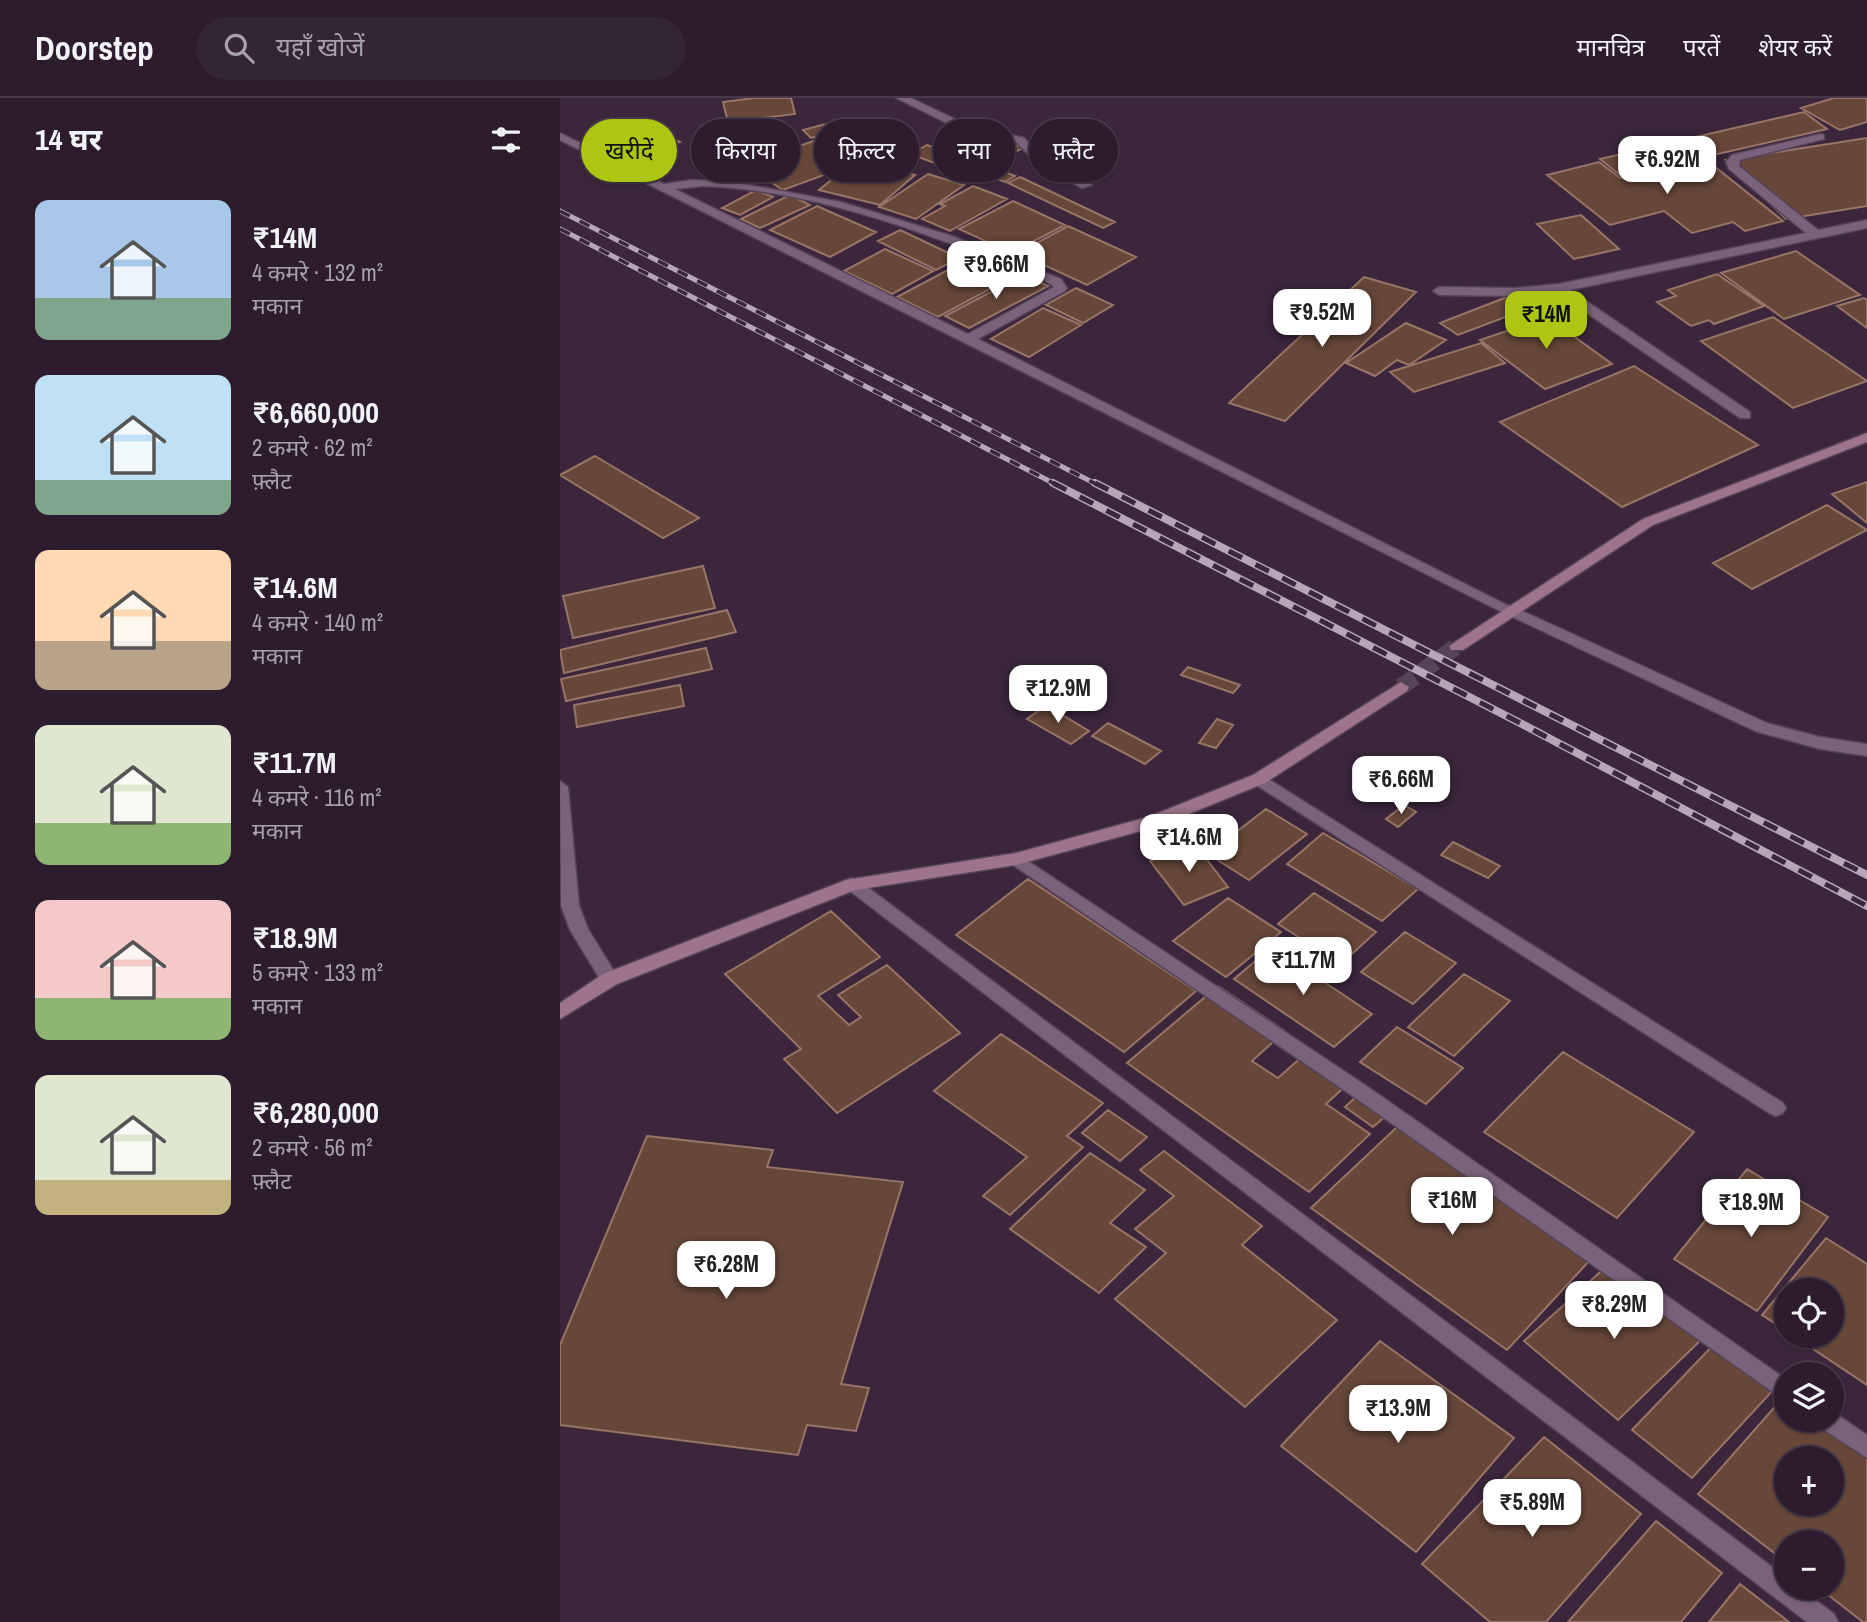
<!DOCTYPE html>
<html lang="hi">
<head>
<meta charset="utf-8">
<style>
	body { margin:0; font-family:"Archivo Narrow","Noto Sans Devanagari",sans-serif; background:#342535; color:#f1f3f6; height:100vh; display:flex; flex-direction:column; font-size:26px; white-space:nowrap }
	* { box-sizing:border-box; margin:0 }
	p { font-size:23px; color:#a6a1aa }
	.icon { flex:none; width:38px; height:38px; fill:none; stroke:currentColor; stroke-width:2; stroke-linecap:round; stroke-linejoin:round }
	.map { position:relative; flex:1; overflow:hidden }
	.side { display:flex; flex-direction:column; background:#2c1c2d; width:560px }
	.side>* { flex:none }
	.banner { position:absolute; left:21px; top:21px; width:665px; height:63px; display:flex; gap:14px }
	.buttons { position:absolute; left:1214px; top:1180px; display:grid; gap:14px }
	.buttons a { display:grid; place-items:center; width:70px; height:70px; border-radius:50%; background:#2c1c2d; box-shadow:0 2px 5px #0004,0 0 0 2px #483a49; font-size:35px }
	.price { position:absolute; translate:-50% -60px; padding:0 16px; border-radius:14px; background:#fff; color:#222; font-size:23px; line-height:46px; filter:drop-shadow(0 2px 4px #0008) }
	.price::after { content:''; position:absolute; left:50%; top:42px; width:21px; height:16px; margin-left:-10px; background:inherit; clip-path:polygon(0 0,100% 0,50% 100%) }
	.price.current { background:#acc612; color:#111 }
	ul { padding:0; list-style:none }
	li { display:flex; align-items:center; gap:21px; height:175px; padding:0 35px }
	li span { display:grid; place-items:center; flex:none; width:196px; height:140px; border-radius:14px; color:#555 }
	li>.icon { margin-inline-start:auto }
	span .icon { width:84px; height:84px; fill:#fffc; stroke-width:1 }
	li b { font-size:30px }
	h2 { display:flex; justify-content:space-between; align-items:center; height:84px; padding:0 35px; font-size:30px }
	.chip { padding:0 24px; border-radius:32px; background:#2c1c2d; box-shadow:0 2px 5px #0004,0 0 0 2px #483a49; font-size:24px; line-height:63px }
	.chip.current { background:#acc612; color:#111 }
	header { display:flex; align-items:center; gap:42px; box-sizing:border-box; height:98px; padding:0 35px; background:#2c1c2d; border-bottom:2px solid #483a49 }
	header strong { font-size:33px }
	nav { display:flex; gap:38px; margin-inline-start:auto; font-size:24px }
	.search { width:490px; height:63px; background:#342535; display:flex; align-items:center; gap:18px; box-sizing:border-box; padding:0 24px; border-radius:38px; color:#a6a1aa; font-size:26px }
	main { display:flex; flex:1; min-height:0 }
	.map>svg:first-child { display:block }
	.building { fill:#67473a; stroke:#987567; stroke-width:2; fill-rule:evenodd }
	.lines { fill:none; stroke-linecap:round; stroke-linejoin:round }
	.secondary-tunnel { stroke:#574358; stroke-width:17; stroke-dasharray:17 8; stroke-linecap:butt }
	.lane-casing { stroke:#544256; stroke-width:3 }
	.street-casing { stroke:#544256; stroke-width:3 }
	.secondary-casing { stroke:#544256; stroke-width:3 }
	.lane { fill:#7a627b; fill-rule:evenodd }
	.street { fill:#7a627b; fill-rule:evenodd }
	.secondary { fill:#9d748b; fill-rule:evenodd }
	.rail-far1-casing { stroke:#b7a6b8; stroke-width:5 }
	.rail-casing { stroke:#b7a6b8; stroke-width:8 }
	.rail-far1 { stroke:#3b263c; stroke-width:3.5; stroke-dasharray:11; stroke-linecap:butt }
	.rail { stroke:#3b263c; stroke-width:5; stroke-dasharray:15; stroke-linecap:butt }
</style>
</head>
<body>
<header>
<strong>Doorstep</strong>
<div class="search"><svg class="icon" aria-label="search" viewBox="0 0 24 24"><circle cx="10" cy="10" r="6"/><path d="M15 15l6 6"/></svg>यहाँ खोजें</div>
<nav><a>मानचित्र</a><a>परतें</a><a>शेयर करें</a></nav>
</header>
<main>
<section class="side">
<h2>14 घर<svg class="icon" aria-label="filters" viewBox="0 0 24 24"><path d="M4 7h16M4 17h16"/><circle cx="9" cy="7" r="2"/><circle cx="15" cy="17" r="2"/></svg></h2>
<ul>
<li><span style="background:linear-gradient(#a9c7e8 70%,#7fa58c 0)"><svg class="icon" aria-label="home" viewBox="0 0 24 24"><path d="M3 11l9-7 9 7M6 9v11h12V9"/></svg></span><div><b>₹14M</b><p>4 कमरे · 132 m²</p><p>मकान</p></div></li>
<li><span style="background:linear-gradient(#bfe0f5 75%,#7fa58c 0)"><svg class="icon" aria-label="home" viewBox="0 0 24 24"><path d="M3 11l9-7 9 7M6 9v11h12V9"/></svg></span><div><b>₹6,660,000</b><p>2 कमरे · 62 m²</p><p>फ़्लैट</p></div></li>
<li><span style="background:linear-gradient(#ffd9b3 65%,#b9a48a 0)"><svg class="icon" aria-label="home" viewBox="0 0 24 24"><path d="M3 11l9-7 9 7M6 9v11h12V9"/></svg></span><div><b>₹14.6M</b><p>4 कमरे · 140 m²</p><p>मकान</p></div></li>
<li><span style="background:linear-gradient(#dfe7d0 70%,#8fb573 0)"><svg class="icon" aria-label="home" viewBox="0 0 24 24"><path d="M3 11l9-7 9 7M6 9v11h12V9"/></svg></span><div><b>₹11.7M</b><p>4 कमरे · 116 m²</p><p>मकान</p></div></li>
<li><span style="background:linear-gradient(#f6c9c9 70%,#8fb573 0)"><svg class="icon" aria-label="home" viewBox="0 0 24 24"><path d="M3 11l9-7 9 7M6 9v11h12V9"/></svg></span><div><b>₹18.9M</b><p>5 कमरे · 133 m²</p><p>मकान</p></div></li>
<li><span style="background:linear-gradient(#dfe7d0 75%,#c2b280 0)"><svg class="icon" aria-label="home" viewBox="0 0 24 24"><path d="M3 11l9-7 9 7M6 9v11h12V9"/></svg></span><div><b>₹6,280,000</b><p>2 कमरे · 56 m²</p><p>फ़्लैट</p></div></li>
</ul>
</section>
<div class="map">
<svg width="1307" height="1524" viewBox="0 0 1307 1524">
	<rect width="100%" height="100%" fill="#3b263c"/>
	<path class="building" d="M194,0H231L235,16L168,24L163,4Z
		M1274,0H1307V24L1280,32L1241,10Z
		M1244,14L1267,31L1061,78L1040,61Z
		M306,22L356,43L324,59L274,38Z
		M273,24L281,32L251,40L243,32Z
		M425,33L463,50L426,68L388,52Z
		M104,36L120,44L82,60L67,53Z
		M267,38L305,62L223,92L209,83L225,77L203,61Z
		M1307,40V108L1226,121L1166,62Z
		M367,47L416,66L400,75L351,56Z
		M1133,62L1145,70L1154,68L1223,123L1185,133L1173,124L1132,135L1104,113L1050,127L987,77L1039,64L1060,80Z
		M308,66L355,77L320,107L259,92L281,74L293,78Z
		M429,68L455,78L445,84L418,74Z
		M368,76L404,87L356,121L319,109Z
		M460,79L555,124L543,130L448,85Z
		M413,88L447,101L390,133L362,121L385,108L380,106Z
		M196,92L213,99L180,117L162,110Z
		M230,97L250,107L200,130L181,121Z
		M453,103L505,127L451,155L399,131Z
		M257,108L284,120L316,134L270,159L210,132Z
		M1021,117L1059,151L1014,161L977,126Z
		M508,128L576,159L527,187L458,155Z
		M340,132L399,160L376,172L318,143Z
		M325,151L373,173L332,196L284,173Z
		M1236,153L1300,197L1224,221L1161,175Z
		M414,158L456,177L378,219L337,199Z
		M1157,176L1204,208L1154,226L1149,222L1131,228L1097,204L1116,198L1108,192Z
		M463,177L488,188L409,230L385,218Z
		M804,179L856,194L725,323L669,305Z
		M516,190L553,207L523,225L486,207Z
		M952,197L969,210L898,237L880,225Z
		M1304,200L1307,202V230L1277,208Z
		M483,210L521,227L469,259L431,241Z
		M984,214L1011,233L1008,234L1052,266L985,291L920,242L967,226L961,222Z
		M1213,219L1307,283L1233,310L1141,243Z
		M846,225L886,242L849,267L837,262L815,278L786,265Z
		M921,245L945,265L854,294L830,274Z
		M1074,268L1198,347L1062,409L940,324Z
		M35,358L139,420L103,440L0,377Z
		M1307,384V425L1272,396Z
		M1267,407L1307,432L1192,491L1153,465Z
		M143,468L155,510L13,540L3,498Z
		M167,512L176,534L4,575L0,552Z
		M146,550L152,571L6,603L1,581Z
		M628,569L680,587L673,595L621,577Z
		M120,587L124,608L17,629L14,607Z
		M486,607L529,633L511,646L467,621Z
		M657,621L673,627L656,650L639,645Z
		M548,625L601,653L585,666L532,638Z
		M844,707L856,714L838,729L826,721Z
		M706,711L747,736L689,782L648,756Z
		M763,735L858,791L822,823L727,766Z
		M893,744L940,768L928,780L881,757Z
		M634,745L668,789L624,807L590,763Z
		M468,781L636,893L564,954L396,837Z
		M754,795L816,834L781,866L718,826Z
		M668,800L721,834L666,879L613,843Z
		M271,813L320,859L258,898L289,927L301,919L278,897L327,867L400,935L277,1015L224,961L241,951L165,876Z
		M845,834L896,865L853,906L801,874Z
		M712,849L812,916L774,949L674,881Z
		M904,876L950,903L894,958L848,929Z
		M658,888L725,933L692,963L718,980L746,955L790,984L766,1006L810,1036L749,1094L567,965Z
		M837,929L903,970L866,1006L800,964Z
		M441,936L543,1005L507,1038L523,1049L450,1117L423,1098L467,1059L374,993Z
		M1003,954L1134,1034L1057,1120L924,1034Z
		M798,997L827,1017L813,1029L785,1009Z
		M548,1012L587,1039L560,1063L522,1035Z
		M837,1029L1031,1161L947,1252L751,1110Z
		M87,1038L213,1052L207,1069L343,1084L281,1286L309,1290L296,1333L247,1327L238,1357L0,1327V1247Z
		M604,1053L702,1128L682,1147L777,1222L685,1309L555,1201L606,1155L575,1131L614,1098L580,1072Z
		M530,1055L585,1092L550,1125L586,1149L539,1195L450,1131Z
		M1187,1071L1268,1119L1197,1213L1114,1161Z
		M1266,1140L1307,1166V1287L1232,1237H1272V1192H1227V1233L1202,1217Z
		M1050,1165L1144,1239L1058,1322L964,1243Z
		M820,1243L954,1340L856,1454L721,1348Z
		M1156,1244L1216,1289L1132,1380L1072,1332Z
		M1227,1295V1321H1272L1307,1347V1524H1303L1258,1489H1272V1444H1227V1465L1138,1396ZM1227,1360H1272V1405H1227Z
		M984,1339L1081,1416L986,1524H930L862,1466Z
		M1096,1423L1162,1475L1121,1524H1008Z
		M1180,1486L1229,1524H1149Z"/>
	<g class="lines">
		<path class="secondary-tunnel" d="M841,589L897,548"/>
		<g class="lane-casing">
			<path id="lane" d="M336,0H351L401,24L464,40L488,64L532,87L522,90L480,68L456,44L393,28Z
				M0,35L104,86L131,82L168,83L281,104L395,139L501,181L507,190L505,193L418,241L957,512L949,517L944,515L0,42ZM143,88C243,92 343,126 435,163C453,170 479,177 494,189L408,236L115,91Z
				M1260,36L1264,37V41L1180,62L1179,68L1258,132L1307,122V130L1010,192L1190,314V320H1180L996,194L955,198L879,197L873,193L879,189L955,190L999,186L1246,135L1169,71L1166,64L1172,57Z
				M0,683L8,689L19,807L28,831L59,881L57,886H43L10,832L1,807Z"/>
		</g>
		<g class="street-casing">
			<path id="street" d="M949,507L1207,625L1260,639L1307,646V658L1260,651L1195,633L944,515L941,512Z
				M699,675L1223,1005L1226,1010L1223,1015L1216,1018L1209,1015L693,685L691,681L693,677Z
				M456,755L808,989L1227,1282V1304L794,999L450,765L447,761L450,757Z
				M292,780L298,782L1227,1480V1489H1239L1274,1516L1278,1524H1247L286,790L283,786L286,782Z
				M1272,1313L1307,1337V1360L1258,1328L1255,1321H1272Z"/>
		</g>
		<g class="secondary-casing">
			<path id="secondary" d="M1307,335V344L1093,427L903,552H891L889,548L1083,421Z
				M841,584L849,589L847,593L705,685L599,728L456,767L295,792L57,886L0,921V905L43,876L286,782L456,755L588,719L693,677Z"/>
		</g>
		<use href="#lane" class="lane"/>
		<use href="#street" class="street"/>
		<use href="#secondary" class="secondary"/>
		<g class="rail-far1-casing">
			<path id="rail-far1" d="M0,113L538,387
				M0,131L497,387"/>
		</g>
		<g class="rail-casing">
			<path id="rail" d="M493,385L962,626L1307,808
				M535,385L1307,777"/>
		</g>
		<use href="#rail-far1" class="rail-far1"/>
		<use href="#rail" class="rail"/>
	</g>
</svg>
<div class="buttons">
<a><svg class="icon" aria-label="locate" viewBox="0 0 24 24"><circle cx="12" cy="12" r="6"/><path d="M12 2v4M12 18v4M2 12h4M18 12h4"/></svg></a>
<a><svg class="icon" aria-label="layers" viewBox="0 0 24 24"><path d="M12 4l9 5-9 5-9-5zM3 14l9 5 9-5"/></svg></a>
<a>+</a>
<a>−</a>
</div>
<b class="price" style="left:1107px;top:98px">₹6.92M</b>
<b class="price" style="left:436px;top:203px">₹9.66M</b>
<b class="price" style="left:762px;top:251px">₹9.52M</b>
<b class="price current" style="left:986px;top:253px">₹14M</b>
<b class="price" style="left:498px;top:627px">₹12.9M</b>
<b class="price" style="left:841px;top:718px">₹6.66M</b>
<b class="price" style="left:629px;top:776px">₹14.6M</b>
<b class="price" style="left:743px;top:899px">₹11.7M</b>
<b class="price" style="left:892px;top:1139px">₹16M</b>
<b class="price" style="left:1191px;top:1141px">₹18.9M</b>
<b class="price" style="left:166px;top:1203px">₹6.28M</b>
<b class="price" style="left:1054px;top:1243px">₹8.29M</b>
<b class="price" style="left:838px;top:1347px">₹13.9M</b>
<b class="price" style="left:972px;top:1441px">₹5.89M</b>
<div class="banner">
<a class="chip current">खरीदें</a>
<a class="chip">किराया</a>
<a class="chip">फ़िल्टर</a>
<a class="chip">नया</a>
<a class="chip">फ़्लैट</a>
</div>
</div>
</main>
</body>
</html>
